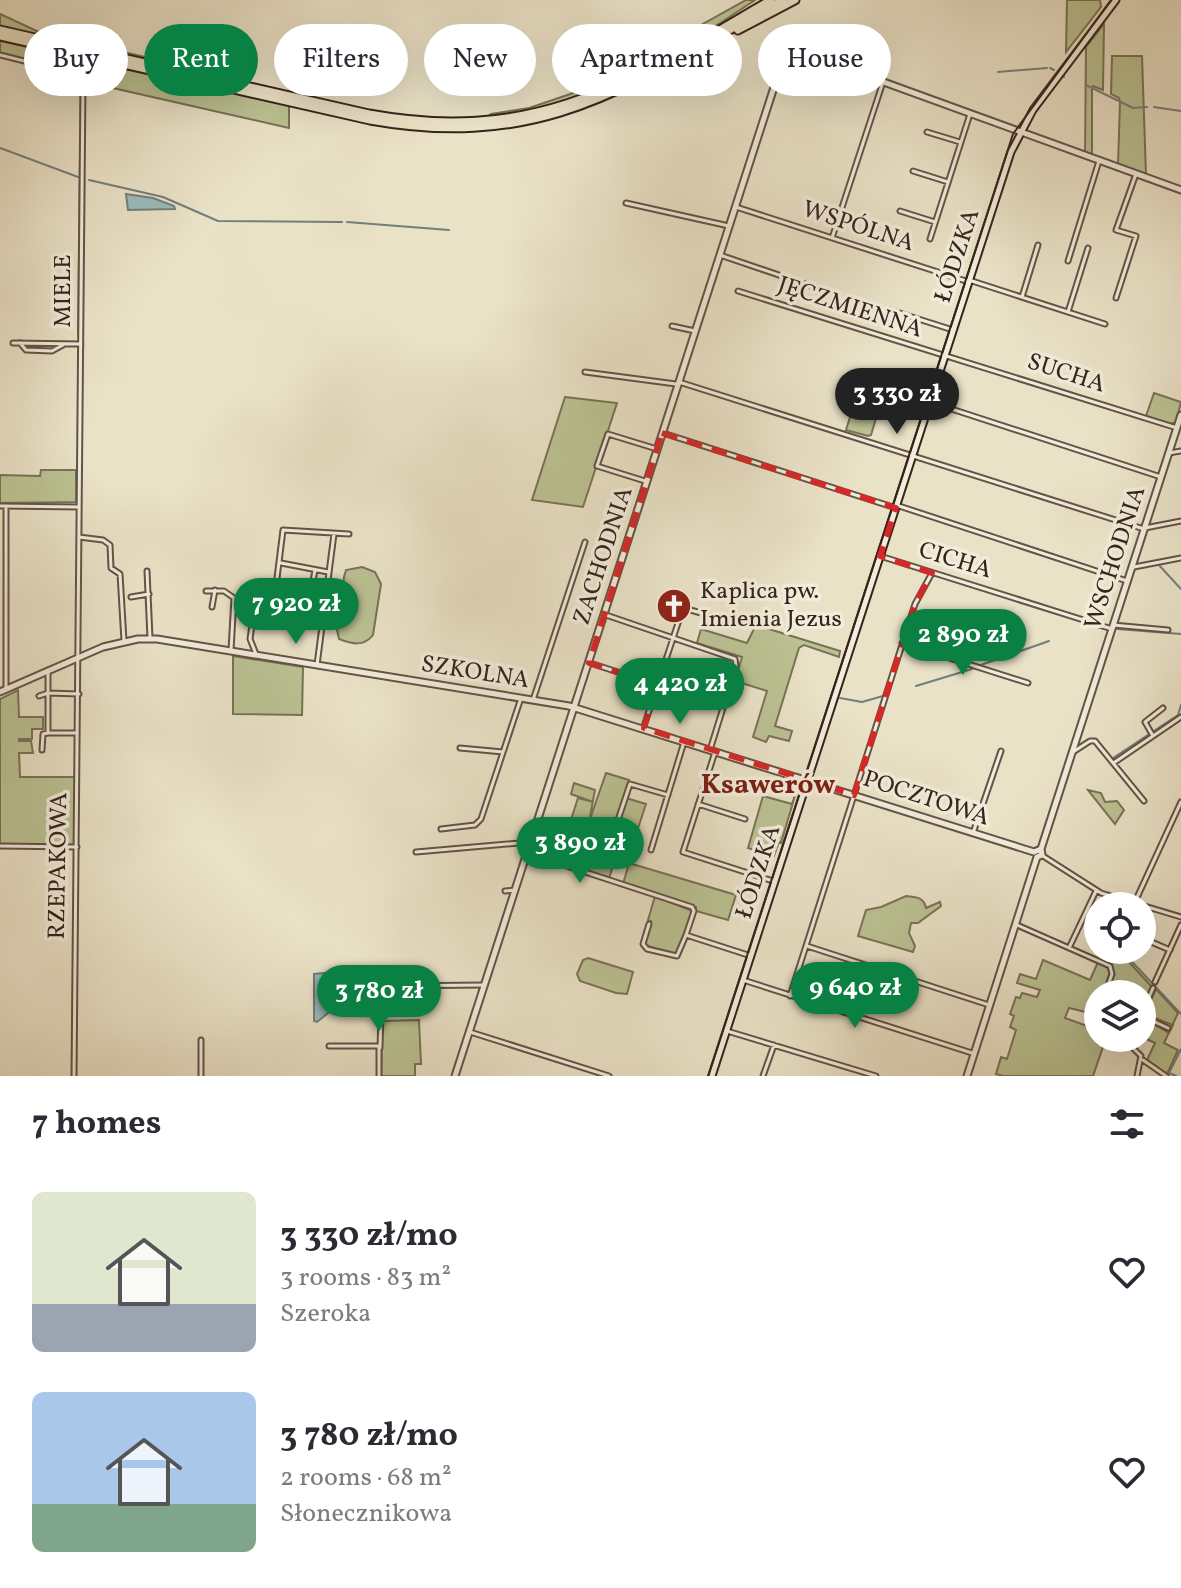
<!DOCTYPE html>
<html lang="en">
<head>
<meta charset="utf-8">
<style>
	body { margin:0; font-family:Vollkorn,serif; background:#f7f7f7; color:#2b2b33; height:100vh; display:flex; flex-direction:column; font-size:30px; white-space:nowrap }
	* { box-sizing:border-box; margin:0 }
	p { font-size:26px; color:#7c7c81 }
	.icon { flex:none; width:44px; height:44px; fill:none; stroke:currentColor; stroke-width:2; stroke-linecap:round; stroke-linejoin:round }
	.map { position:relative; height:1076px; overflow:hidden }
	.panel { display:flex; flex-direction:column; background:#fff; flex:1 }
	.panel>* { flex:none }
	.hud { position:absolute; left:24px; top:24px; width:1134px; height:72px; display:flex; gap:16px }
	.fabs { position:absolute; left:1084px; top:892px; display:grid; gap:16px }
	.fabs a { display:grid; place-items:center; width:72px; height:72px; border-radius:50%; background:#fff; box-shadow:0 8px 32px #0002; font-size:40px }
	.price { position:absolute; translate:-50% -68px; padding:0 18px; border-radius:28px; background:#0b8043; color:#fff; font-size:26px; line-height:52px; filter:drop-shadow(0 2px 4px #0008) }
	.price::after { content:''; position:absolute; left:50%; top:48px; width:24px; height:18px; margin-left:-12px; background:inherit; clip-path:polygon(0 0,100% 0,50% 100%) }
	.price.selected { background:#222; color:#fff }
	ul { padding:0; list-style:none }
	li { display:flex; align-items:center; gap:24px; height:200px; padding:0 32px }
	li span { display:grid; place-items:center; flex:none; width:224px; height:160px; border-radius:12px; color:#555 }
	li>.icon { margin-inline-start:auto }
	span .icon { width:96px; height:96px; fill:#fffc; stroke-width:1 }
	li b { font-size:34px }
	h2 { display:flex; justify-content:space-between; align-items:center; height:96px; padding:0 32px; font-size:34px }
	.pill { padding:0 28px; border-radius:36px; background:#fff; box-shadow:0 8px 32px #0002; font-size:28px; line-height:72px }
	.pill.selected { background:#0b8043; color:#fff }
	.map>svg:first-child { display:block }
	.green { fill:#bbc293; stroke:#7a7257; stroke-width:2 }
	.water { fill:#9abcbd; stroke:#737f7c; stroke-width:2 }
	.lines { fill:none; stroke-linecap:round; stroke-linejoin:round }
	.shore { stroke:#69706c; stroke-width:2 }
	.stream { stroke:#737f7c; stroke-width:2 }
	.minor-casing { stroke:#645346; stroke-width:7 }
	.tertiary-casing { stroke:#645346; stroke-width:9 }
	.secondary-casing { stroke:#38231b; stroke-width:9 }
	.primary-casing { stroke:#38231b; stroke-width:11 }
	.minor { stroke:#f1ecdb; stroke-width:3 }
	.tertiary { stroke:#f1ecdb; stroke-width:5 }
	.secondary { stroke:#f1ecdb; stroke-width:5 }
	.primary { stroke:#eae2c7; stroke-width:7 }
	.tram { stroke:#38231b; stroke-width:2 }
	.marked { fill:none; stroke:#d62828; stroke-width:6; stroke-dasharray:16 10; stroke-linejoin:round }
	.labels { text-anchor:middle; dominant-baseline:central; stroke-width:7; stroke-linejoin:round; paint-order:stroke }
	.street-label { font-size:24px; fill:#38231b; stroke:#f1ecdb }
	.poi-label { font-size:24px; fill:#38231b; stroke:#f1ecdb; text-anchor:start }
	.quarter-label { font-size:28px; font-weight:bold; fill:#7a1f14; stroke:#f1ecdb }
</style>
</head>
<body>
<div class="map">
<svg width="1181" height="1076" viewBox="0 0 1181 1076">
	<rect width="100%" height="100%" fill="#eae2c7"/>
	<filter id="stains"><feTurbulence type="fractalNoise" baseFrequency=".0025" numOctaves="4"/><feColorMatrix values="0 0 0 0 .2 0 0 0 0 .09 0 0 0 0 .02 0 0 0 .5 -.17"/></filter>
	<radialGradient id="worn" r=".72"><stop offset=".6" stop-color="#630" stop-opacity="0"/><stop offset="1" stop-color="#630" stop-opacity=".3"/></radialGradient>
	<path class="green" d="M746,0H755C707,32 651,70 596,92C560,107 522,114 484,120L491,114L529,108L588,88Z
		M1067,0H1100L1101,7L1066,52Z
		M0,14L41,33L197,69V73L0,27Z
		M1104,24L1103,90L1093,86L1092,88V155L1085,153L1086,47Z
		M0,39L289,105V128L113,88L109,81L0,53Z
		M1112,56H1142L1146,175L1118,165L1120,102L1119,98L1111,94Z
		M1154,393L1181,402L1176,422L1171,424L1146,416Z
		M565,397L617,403L583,507L532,500Z
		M856,398L880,405L871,435L868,436L846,430Z
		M41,470H76V502L0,503V475L40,476Z
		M362,567L375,572L381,584L373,635C364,647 352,644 339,639L337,630L344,577L346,570Z
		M756,625L840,651L839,657L804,645L799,648L775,726L792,731L789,741L769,736L766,742L753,737L767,691L735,681L742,657L697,643L701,629L747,643Z
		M233,656L303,667L302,715L233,714Z
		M18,690L19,717H43V729H32V739H19V741H31L33,753H19L20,777H77V845L0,844V699Z
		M606,773L629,780L605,855H607L626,798L646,804L627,862L615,859L609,879L558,863L565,842L581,847L585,835L583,830L569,826L578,798L593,802L571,794L574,783L595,790L589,822Z
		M797,789L781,843L779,842L774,856L748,848L763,796L792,804Z
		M1088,790L1101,793L1105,802L1117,801L1124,810L1115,824Z
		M629,863L736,895L728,920L696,911V907L623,884Z
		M655,896L692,911L677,955L645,945L651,921L648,920Z
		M906,896C916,897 924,897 926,908L940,902L941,906L918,923H911L909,933L915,946L913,952L858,936L866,910L881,907Z
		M1111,950H1118L1152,987L1142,1010V994H1106L1114,972L1111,965L1105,962Z
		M588,958L633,972L627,994L616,993L580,981L577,974L583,960Z
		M1043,960L1090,980L1098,962L1109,968L1111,973L1104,991L1098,994V1015L1069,1008L1065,1018L1087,1026L1090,1020L1098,1019V1038H1106L1093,1076H1003L996,1074L1001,1057L1007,1059L1016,1030L1010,1027L1014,1016L1010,1014L1016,997L1020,998L1022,993L1037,997L1040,990L1017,983L1020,974L1036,979Z
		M1156,989L1178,1013L1164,1043L1178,1050L1167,1074L1147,1060L1155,1043L1142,1037L1147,1039L1154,1024L1169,1033L1173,1025L1147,1015L1146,1011Z
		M419,1020L421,1064H415V1076H381L382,1021Z"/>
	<path class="water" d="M126,194L153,198L174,206L175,209L128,210Z
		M373,969L354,992L317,1022L314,1021V974Z"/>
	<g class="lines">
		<path class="shore" d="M347,978L351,981L349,986L328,1004L323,1003V980Z"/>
		<path class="stream" d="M1050,68L1054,70
			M998,72L1047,68
			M1063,76L1064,77
			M1086,85L1133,108L1147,107
			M1154,107L1181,111
			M0,148L78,177
			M80,150L81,85
			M89,180L163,197L218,221L342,222
			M347,222L449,230
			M78,335L80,156
			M78,360V351
			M78,431V369
			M78,438V457
			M1158,564L1181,589
			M1137,565L1149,563
			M1117,629L1181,634
			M978,666L1049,641
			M916,686L972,669
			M840,698L862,702L883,696
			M1113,758L1178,715L1181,705
			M1121,950L1181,1014
			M1176,1076L1169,1073L1181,1049"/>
		<g class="minor-casing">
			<path id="minor" d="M0,55L80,75L83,83L74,1076
				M927,132L960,142
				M913,171L948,182
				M626,203L729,226
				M736,207L969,282
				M900,211L935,222
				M832,238L883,82
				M930,239L970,114
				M720,255L817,288
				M1068,261L1099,161
				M969,280L1105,324
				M738,291L1177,428
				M1022,297L1038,245
				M1116,298L1136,236L1116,230L1136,174
				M890,310L953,330
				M1068,312L1088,248
				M672,326L695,331
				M13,343L81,344
				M20,343L26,350L52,351L63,345
				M585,372L676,384
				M679,382L1144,529
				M930,402L1161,477
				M663,433L896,508
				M1169,453L1181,451
				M645,481L597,466L608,434L657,449
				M896,505L1127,581
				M0,506L79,507
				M6,506V689
				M1145,528L1181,521
				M79,537L103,540L110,545L111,568L120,574L124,641
				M880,556L1112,629
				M281,563L328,572
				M1134,567L1181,558
				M147,571L150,638
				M206,591H224L234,598L231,650
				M131,597L149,594
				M309,603L315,570
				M212,607L215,590
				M323,610L274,602L283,530L349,534
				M606,615L735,659L736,666L710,750
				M252,625L250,639L256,654
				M1113,625L1168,630
				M902,643L1028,683
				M590,663L723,706
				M317,665L334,534
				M39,696L48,693L79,694
				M533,700L585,542
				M643,729L683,608L745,625
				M48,733H77
				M1153,736L1145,722L1163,708
				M460,748L503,752
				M42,750L43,734L48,733V670
				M715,752L683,852L773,881
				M1073,752L1090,741H1095L1144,801
				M1115,762L1181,717
				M698,804L745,819
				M616,826L630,784L668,795
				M441,829L475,825L481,819L521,698
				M973,833L1001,751
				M0,846L77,847
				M651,850L684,742
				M416,852L531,842
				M527,853L692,907L694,911L686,935
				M1043,856L1101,893L1181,917
				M505,891L515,890
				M1134,904L1181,802
				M649,924L643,944L647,949L677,956L686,935L751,956
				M1017,925L1110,966L1112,974L1105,994
				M1142,938L1170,950
				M807,946L989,1005
				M1069,948L1096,891
				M743,980L972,1053
				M1155,982L1181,925
				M384,986L485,985
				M790,996L915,604L932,573
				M1142,1013L1153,988
				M1142,1016L1168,1028
				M1090,1017H1098
				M727,1031L876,1076
				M470,1032L609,1076
				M1123,1038L1141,1056L1137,1076
				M329,1046H379V1076
				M380,1048L381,1015
				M1143,1060L1166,1076
				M201,1076V1040
				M763,1076L774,1045"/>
		</g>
		<g class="tertiary-casing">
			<path id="tertiary" d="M0,692L103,647L138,639H157L569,706L1034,852L1041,849L1042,855L1037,857
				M1041,849L1181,415
				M455,1076L786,50L790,48L1181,190
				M967,1076L1037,857"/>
		</g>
		<g class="secondary-casing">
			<path id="secondary" d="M712,1076L1011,152L1033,110L1116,0"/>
		</g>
		<g class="primary-casing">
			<path id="primary" d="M0,30L369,114C539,145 631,81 771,0
				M738,30L795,0
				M0,36L370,120C550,152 634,81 783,0"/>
		</g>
		<use href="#minor" class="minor"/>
		<use href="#tertiary" class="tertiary"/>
		<use href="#secondary" class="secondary"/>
		<use href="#primary" class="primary"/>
		<path class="tram" d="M708,1076L1013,134L1111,0"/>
	</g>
	<path class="marked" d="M662,433L896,508L880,556L932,573L915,604L854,795L644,728L657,685L589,663Z"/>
	<defs>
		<g id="church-disc" transform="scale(1.8)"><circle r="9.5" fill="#8f2418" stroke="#f1ecdb"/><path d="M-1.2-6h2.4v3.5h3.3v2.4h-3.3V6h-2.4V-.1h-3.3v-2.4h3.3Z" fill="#fff"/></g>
	</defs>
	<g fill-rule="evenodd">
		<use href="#church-disc" x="674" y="606"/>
	</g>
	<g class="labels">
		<g class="street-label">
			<text transform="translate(858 227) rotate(18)">WSPÓLNA</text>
			<text transform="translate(958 256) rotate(-72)">ŁÓDZKA</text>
			<text transform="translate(64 291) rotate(-90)">MIELE</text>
			<text transform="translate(850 308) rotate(18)">JĘCZMIENNA</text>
			<text transform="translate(1066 374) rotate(18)">SUCHA</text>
			<text transform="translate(604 556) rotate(-72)">ZACHODNIA</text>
			<text transform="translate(1116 558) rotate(-72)">WSCHODNIA</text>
			<text transform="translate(955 561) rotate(17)">CICHA</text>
			<text transform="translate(475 673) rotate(9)">SZKOLNA</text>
			<text transform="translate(926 799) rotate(18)">POCZTOWA</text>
			<text transform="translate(59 866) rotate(-89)">RZEPAKOWA</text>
			<text transform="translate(759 872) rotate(-72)">ŁÓDZKA</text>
		</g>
		<g class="poi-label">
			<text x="700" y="592">Kaplica pw.<tspan x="700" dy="28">Imienia Jezus</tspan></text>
		</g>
		<g class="quarter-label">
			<text x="768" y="785">Ksawerów</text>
		</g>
	</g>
	<rect width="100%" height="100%" filter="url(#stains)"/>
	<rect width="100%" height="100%" fill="url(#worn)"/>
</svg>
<div class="fabs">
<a><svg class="icon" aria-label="locate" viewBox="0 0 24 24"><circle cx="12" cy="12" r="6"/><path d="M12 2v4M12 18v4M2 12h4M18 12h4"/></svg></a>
<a><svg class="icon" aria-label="layers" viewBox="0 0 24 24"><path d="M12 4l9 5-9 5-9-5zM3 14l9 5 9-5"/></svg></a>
</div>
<b class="price selected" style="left:897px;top:436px">3 330 zł</b>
<b class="price" style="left:296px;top:646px">7 920 zł</b>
<b class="price" style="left:963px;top:677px">2 890 zł</b>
<b class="price" style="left:680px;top:726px">4 420 zł</b>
<b class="price" style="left:580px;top:885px">3 890 zł</b>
<b class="price" style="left:855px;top:1030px">9 640 zł</b>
<b class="price" style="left:379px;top:1033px">3 780 zł</b>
<div class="hud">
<a class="pill">Buy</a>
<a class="pill selected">Rent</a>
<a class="pill">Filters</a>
<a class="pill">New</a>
<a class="pill">Apartment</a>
<a class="pill">House</a>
</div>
</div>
<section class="panel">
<h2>7 homes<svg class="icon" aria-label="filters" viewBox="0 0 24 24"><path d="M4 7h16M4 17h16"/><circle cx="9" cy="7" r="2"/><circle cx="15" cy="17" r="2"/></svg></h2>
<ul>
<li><span style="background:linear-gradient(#dfe7d0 70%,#9aa5b1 0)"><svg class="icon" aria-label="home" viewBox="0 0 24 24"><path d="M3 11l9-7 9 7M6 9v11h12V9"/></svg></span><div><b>3 330 zł/mo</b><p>3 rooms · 83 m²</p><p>Szeroka</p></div><svg class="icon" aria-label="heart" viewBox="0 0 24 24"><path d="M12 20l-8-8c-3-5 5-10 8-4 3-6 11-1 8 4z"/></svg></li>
<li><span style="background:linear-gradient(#a9c7e8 70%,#7fa58c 0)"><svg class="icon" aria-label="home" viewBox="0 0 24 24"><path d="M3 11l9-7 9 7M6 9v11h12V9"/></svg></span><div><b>3 780 zł/mo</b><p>2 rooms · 68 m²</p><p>Słonecznikowa</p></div><svg class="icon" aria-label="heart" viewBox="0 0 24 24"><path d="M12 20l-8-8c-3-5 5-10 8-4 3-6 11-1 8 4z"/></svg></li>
</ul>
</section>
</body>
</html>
